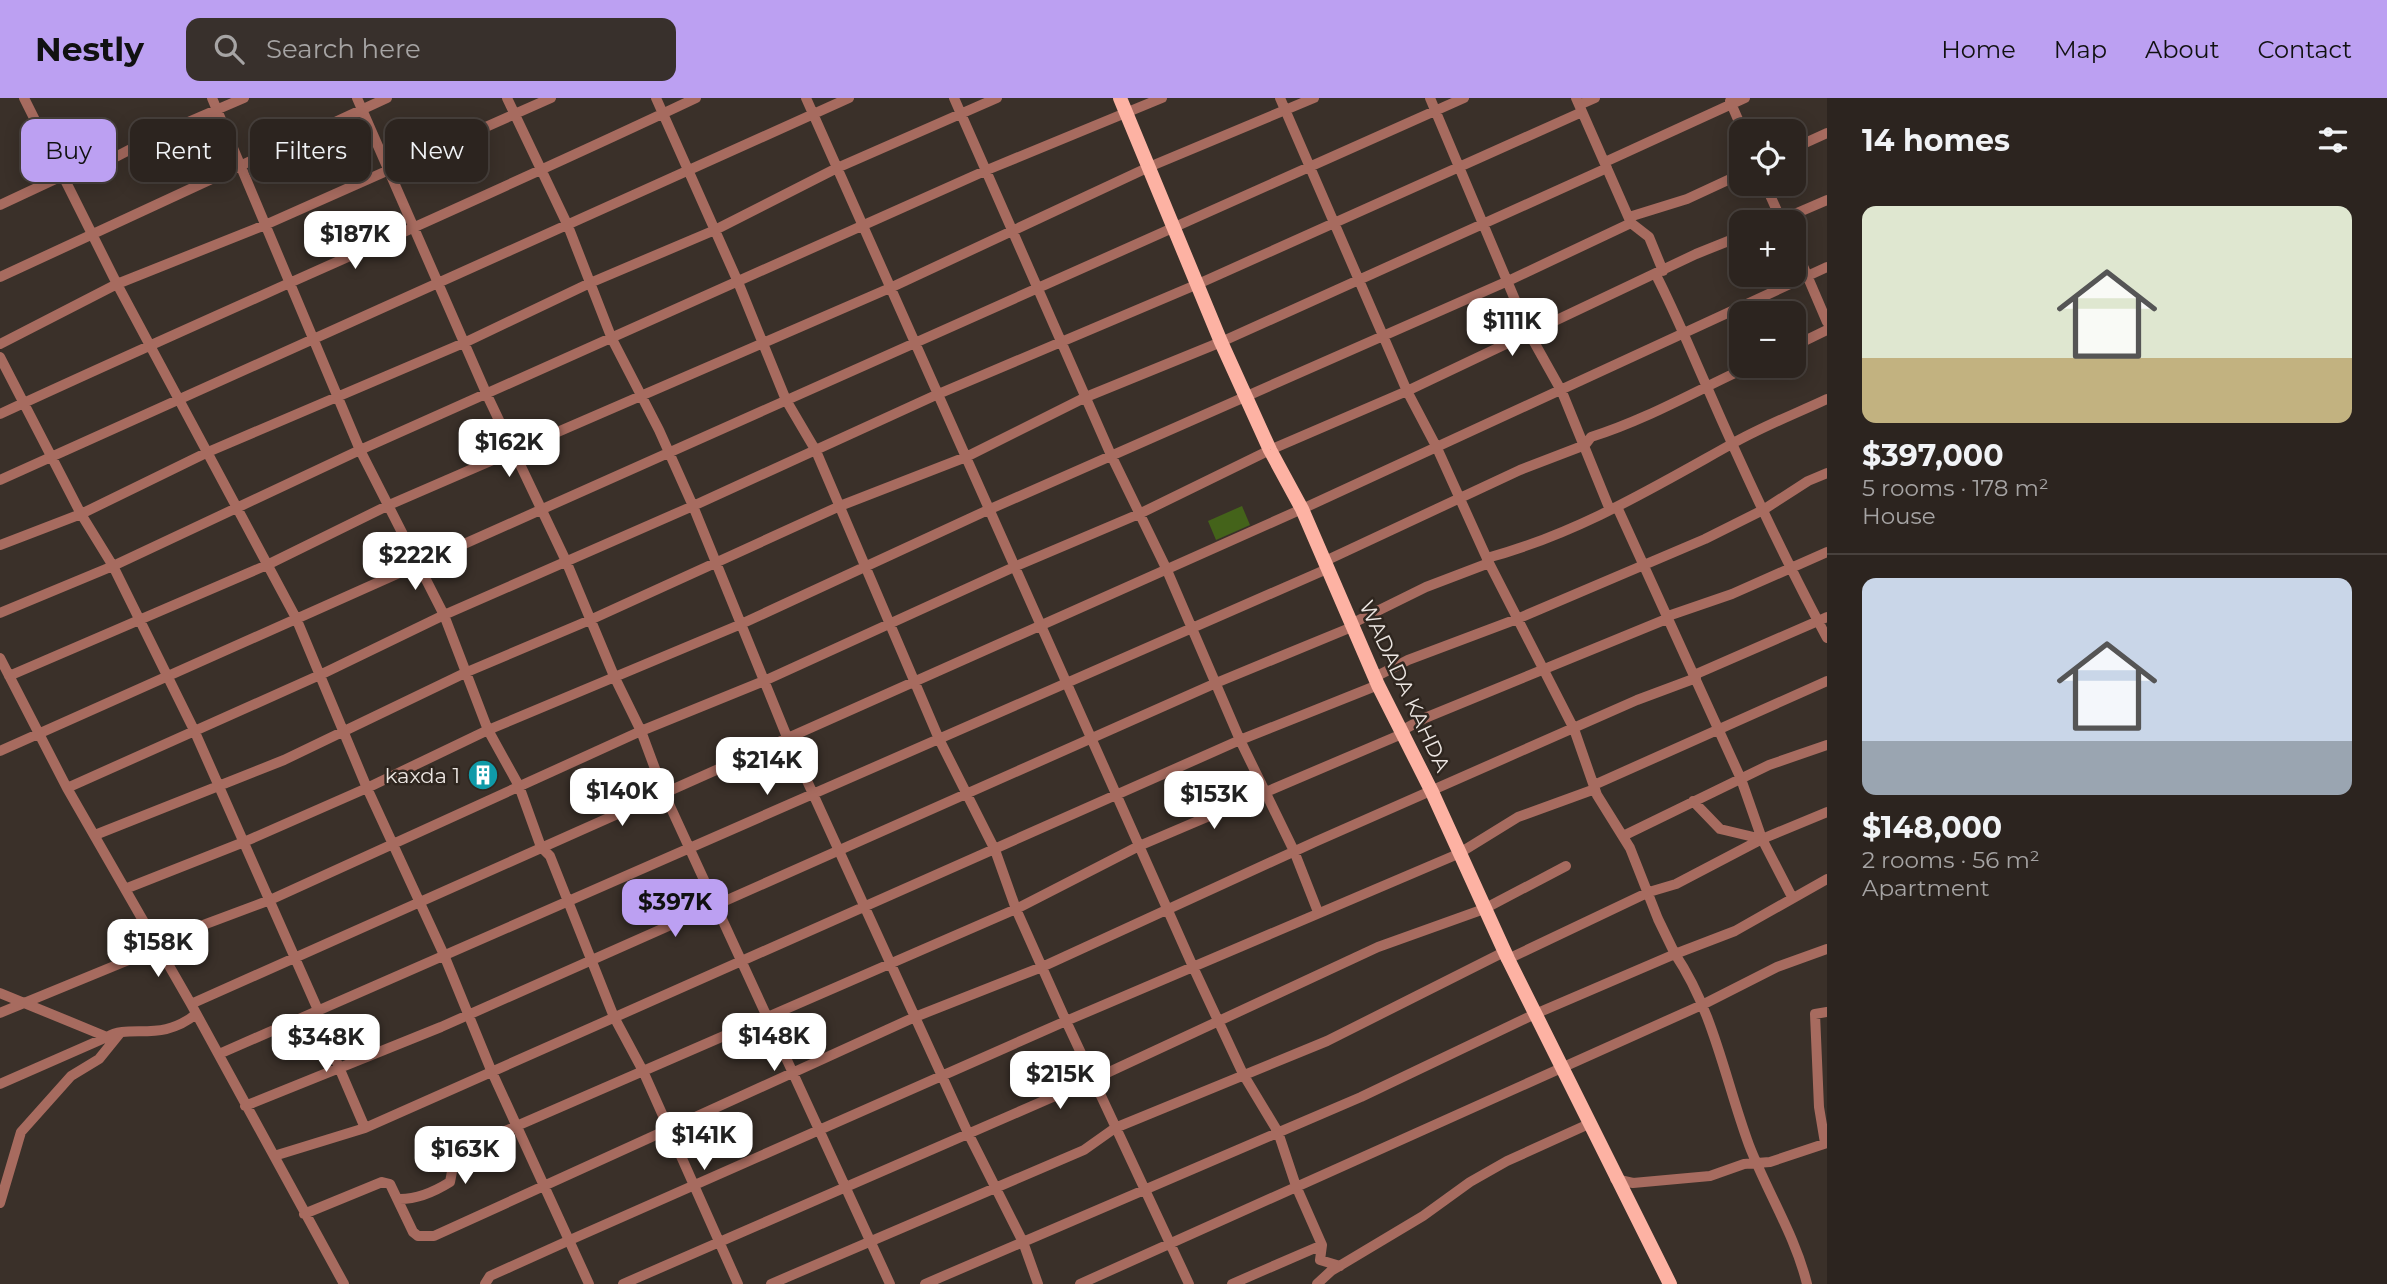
<!DOCTYPE html>
<html lang="en">
<head>
<meta charset="utf-8">
<style>
	body { margin:0; font-family:Montserrat,sans-serif; background:#38302c; color:#f1f3f6; height:100vh; display:flex; flex-direction:column; font-size:26px; white-space:nowrap }
	* { box-sizing:border-box; margin:0 }
	p { font-size:23px; color:#a6a4a4 }
	.icon { flex:none; width:38px; height:38px; fill:none; stroke:currentColor; stroke-width:2; stroke-linecap:round; stroke-linejoin:round }
	.map { position:relative; flex:1; overflow:hidden }
	.drawer { display:flex; flex-direction:column; background:#2c241f; width:560px }
	.drawer>* { flex:none }
	.banner { position:absolute; left:21px; top:21px; width:665px; height:63px; display:flex; gap:14px }
	.fabs { position:absolute; left:1729px; top:21px; display:grid; gap:14px }
	.fabs a { display:grid; place-items:center; width:77px; height:77px; border-radius:14px; background:#2c241f; box-shadow:0 4px 18px #0003,0 0 0 2px #48413d; font-size:35px }
	.price { position:absolute; translate:-50% -60px; padding:0 16px; border-radius:14px; background:#fff; color:#222; font-size:23px; line-height:46px; filter:drop-shadow(0 2px 4px #0008) }
	.price::after { content:''; position:absolute; left:50%; top:42px; width:21px; height:16px; margin-left:-10px; background:inherit; clip-path:polygon(0 0,100% 0,50% 100%) }
	.price.on { background:#bca0f2; color:#111 }
	ul { padding:0; list-style:none }
	li { display:grid; align-content:center; gap:14px; height:371px; padding:0 35px }
	li+li { border-top:2px solid #48413d }
	li span { display:grid; place-items:center; height:217px; border-radius:14px; color:#555 }
	li>.icon { margin-inline-start:auto }
	span .icon { width:126px; height:126px; fill:#fffc; stroke-width:1 }
	li b { font-size:30px }
	h2 { display:flex; justify-content:space-between; align-items:center; height:84px; padding:0 35px; font-size:30px }
	.tag { padding:0 24px; border-radius:14px; background:#2c241f; box-shadow:0 4px 18px #0003,0 0 0 2px #48413d; font-size:24px; line-height:63px }
	.tag.on { background:#bca0f2; color:#111 }
	header { display:flex; align-items:center; gap:42px; box-sizing:border-box; height:98px; padding:0 35px; background:#bca0f2; color:#111 }
	header strong { font-size:33px }
	nav { display:flex; gap:38px; margin-inline-start:auto; font-size:24px }
	.search { width:490px; height:63px; background:#38302c; display:flex; align-items:center; gap:18px; box-sizing:border-box; padding:0 24px; border-radius:14px; color:#a6a4a4; font-size:26px }
	main { display:flex; flex:1; min-height:0 }
	.map>svg:first-child { display:block }
	.green { fill:#44631a }
	.lines { fill:none; stroke-linecap:round; stroke-linejoin:round }
	.minor { stroke:#a76b5f; stroke-width:10 }
	.major { stroke:#fdb2a3; stroke-width:14 }
	.labels { text-anchor:middle; dominant-baseline:central; stroke-width:5; stroke-linejoin:round; paint-order:stroke }
	.street-label { font-size:21px; fill:#ece6e2; stroke:#2f261f }
	.poi-label { font-size:21px; fill:#ece6e2; stroke:#2f261f; text-anchor:end }
</style>
</head>
<body>
<header>
<strong>Nestly</strong>
<div class="search"><svg class="icon" aria-label="search" viewBox="0 0 24 24"><circle cx="10" cy="10" r="6"/><path d="M15 15l6 6"/></svg>Search here</div>
<nav><a>Home</a><a>Map</a><a>About</a><a>Contact</a></nav>
</header>
<main>
<div class="map">
<svg width="1827" height="1186" viewBox="0 0 1827 1186">
	<rect width="100%" height="100%" fill="#3a3029"/>
	<path class="green" d="M1242,408L1250,427L1216,442L1208,423Z"/>
	<g class="lines">
		<path class="minor" d="M24,0L117,186L296,520L367,690L444,857L491,972L589,1186
			M212,0L360,352L444,517L488,632L519,688L541,749L550,758L614,919L643,973L738,1186
			M357,0L487,297L566,463L614,578L641,633L664,695L890,1186
			M507,0L568,128L612,241L659,332L693,408L787,639L968,1035L1023,1144L1038,1186
			M656,0L738,184L786,302L816,353L939,641L995,752L1016,811L1066,923L1189,1186
			M806,0L1194,871L1243,976L1278,1034L1296,1088L1322,1147
			M954,0L1111,357L1166,470L1240,642L1294,753L1318,814
			M1430,0L1529,235L1562,294L1610,412
			M1576,0L1631,125L1649,139L1663,173
			M1730,3L1743,33
			M1579,7L1595,0
			M1794,50L1827,35
			M1605,64L1745,0
			M1765,86L1782,124
			M0,107L62,78L102,66L158,37L244,0
			M1629,119L1687,101L1741,76
			M1776,124L1827,102
			M1794,147L1827,224
			M1656,177C1675,214 1690,251 1707,289C1744,374 1783,458 1827,540
			M0,179L387,0
			M0,246L117,186L265,127L551,0
			M1794,248L1827,232
			M0,259L81,416L113,468L194,632L318,912L323,932L365,1030
			M0,316C231,209 466,109 696,0
			M0,382L849,0
			M1618,411L1741,681L1762,741
			M0,447L81,416L208,354L466,244L590,185L715,132L837,70L997,0
			M1487,460C1576,436 1651,391 1730,347C1761,329 1795,316 1827,301
			M1323,464L1520,372L1585,347L1591,339C1648,321 1697,292 1750,268
			M0,515L113,468L360,352L987,72L1162,0
			M1668,518L1732,496L1827,454
			M1351,526L1426,489L1489,465
			M0,560L67,690L191,906L344,1186
			M1694,577L1827,519
			M9,578L267,467L389,407L890,190L1149,69L1314,0
			M1375,579L1408,562L1517,521L1705,441L1763,412L1808,383L1827,375
			M1401,633L1425,620L1669,520
			M0,653L1464,0
			M1594,687L1827,583
			M67,690L322,576L444,517L693,408L936,297L1198,186L1582,14
			M1693,703L1720,731L1762,741L1792,799
			M95,737L284,662L467,574L590,522L840,408L966,359L1086,299L1221,244L1607,70
			M1623,738L1769,667L1827,647
			M125,791L244,744L367,690L488,632L739,527L988,412L1508,183L1631,125
			M155,845L270,802L641,633L764,583L1014,469L1139,416L1270,352L1407,293L1696,156L1741,138
			M1508,861L1649,794L1676,786L1762,741L1827,714
			M0,895L107,939C130,925 161,945 196,916
			M191,906L1302,411L1827,169
			M0,915L158,850
			M219,956L1327,471
			M0,986L107,939
			M245,1008L441,929L1216,585L1352,529
			M1825,1045L1819,1009L1815,916L1827,914
			M274,1058L365,1030L1240,642L1378,587
			M1615,1081L1633,1085L1710,1078L1744,1066L1770,1064L1827,1045
			M397,1101C416,1102 434,1094 450,1084L455,1058L482,1043L1016,811L1139,748L1402,636
			M0,1105L21,1034L71,978L99,961L120,935
			M304,1116L382,1084L390,1086L413,1134L418,1138H434L915,919L1042,869L1317,743L1637,602L1696,580
			M485,1186L490,1178L570,1142L1066,923L1458,756L1518,719L1595,691
			M623,1186L1094,981L1378,849L1484,811L1566,768
			M771,1186L1084,1052L1115,1030L1327,943L1504,854
			M925,1186L1361,999L1535,916L1675,856L1658,821L1630,750L1597,697L1574,631L1489,465L1437,350L1407,293L1280,0
			M1080,1186L1704,906L1777,869L1827,851
			M1232,1186L1322,1147L1320,1162L1340,1168
			M1317,1186L1331,1173L1423,1118L1470,1084L1507,1063L1591,1025
			M1807,1186C1795,1137 1767,1094 1749,1047C1725,982 1714,914 1675,856L1735,833L1827,781"/>
		<path class="major" d="M1120,0L1221,244L1270,352L1302,411L1378,587L1432,694L1508,861L1670,1186"/>
	</g>
	<defs>
		<g id="building-disc" transform="scale(1.575)"><circle r="9.5" fill="#0f9aa8" stroke="#2f261f"/><path d="M-4-6H4V6H1V3H-1V6H-4ZM-2.5-4.3h1.7v1.8h-1.7ZM.8-4.3h1.7v1.8H.8ZM-2.5-1h1.7V.8h-1.7ZM.8-1h1.7V.8H.8Z" fill="#fff"/></g>
	</defs>
	<g fill-rule="evenodd">
		<use href="#building-disc" x="483" y="677"/>
	</g>
	<g class="labels">
		<g class="street-label">
			<text transform="translate(1405 588) rotate(65)">WADADA KAHDA</text>
		</g>
		<g class="poi-label">
			<text x="460" y="677">kaxda 1</text>
		</g>
	</g>
</svg>
<div class="fabs">
<a><svg class="icon" aria-label="locate" viewBox="0 0 24 24"><circle cx="12" cy="12" r="6"/><path d="M12 2v4M12 18v4M2 12h4M18 12h4"/></svg></a>
<a>+</a>
<a>−</a>
</div>
<b class="price" style="left:355px;top:173px">$187K</b>
<b class="price" style="left:1512px;top:260px">$111K</b>
<b class="price" style="left:509px;top:381px">$162K</b>
<b class="price" style="left:415px;top:494px">$222K</b>
<b class="price" style="left:767px;top:699px">$214K</b>
<b class="price" style="left:622px;top:730px">$140K</b>
<b class="price" style="left:1214px;top:733px">$153K</b>
<b class="price on" style="left:675px;top:841px">$397K</b>
<b class="price" style="left:158px;top:881px">$158K</b>
<b class="price" style="left:774px;top:975px">$148K</b>
<b class="price" style="left:326px;top:976px">$348K</b>
<b class="price" style="left:1060px;top:1013px">$215K</b>
<b class="price" style="left:704px;top:1074px">$141K</b>
<b class="price" style="left:465px;top:1088px">$163K</b>
<div class="banner">
<a class="tag on">Buy</a>
<a class="tag">Rent</a>
<a class="tag">Filters</a>
<a class="tag">New</a>
</div>
</div>
<section class="drawer">
<h2>14 homes<svg class="icon" aria-label="filters" viewBox="0 0 24 24"><path d="M4 7h16M4 17h16"/><circle cx="9" cy="7" r="2"/><circle cx="15" cy="17" r="2"/></svg></h2>
<ul>
<li><span style="background:linear-gradient(#dfe7d0 70%,#c2b280 0)"><svg class="icon" aria-label="home" viewBox="0 0 24 24"><path d="M3 11l9-7 9 7M6 9v11h12V9"/></svg></span><div><b>$397,000</b><p>5 rooms · 178 m²</p><p>House</p></div></li>
<li><span style="background:linear-gradient(#c9d6e8 75%,#9aa5b1 0)"><svg class="icon" aria-label="home" viewBox="0 0 24 24"><path d="M3 11l9-7 9 7M6 9v11h12V9"/></svg></span><div><b>$148,000</b><p>2 rooms · 56 m²</p><p>Apartment</p></div></li>
</ul>
</section>
</main>
</body>
</html>
